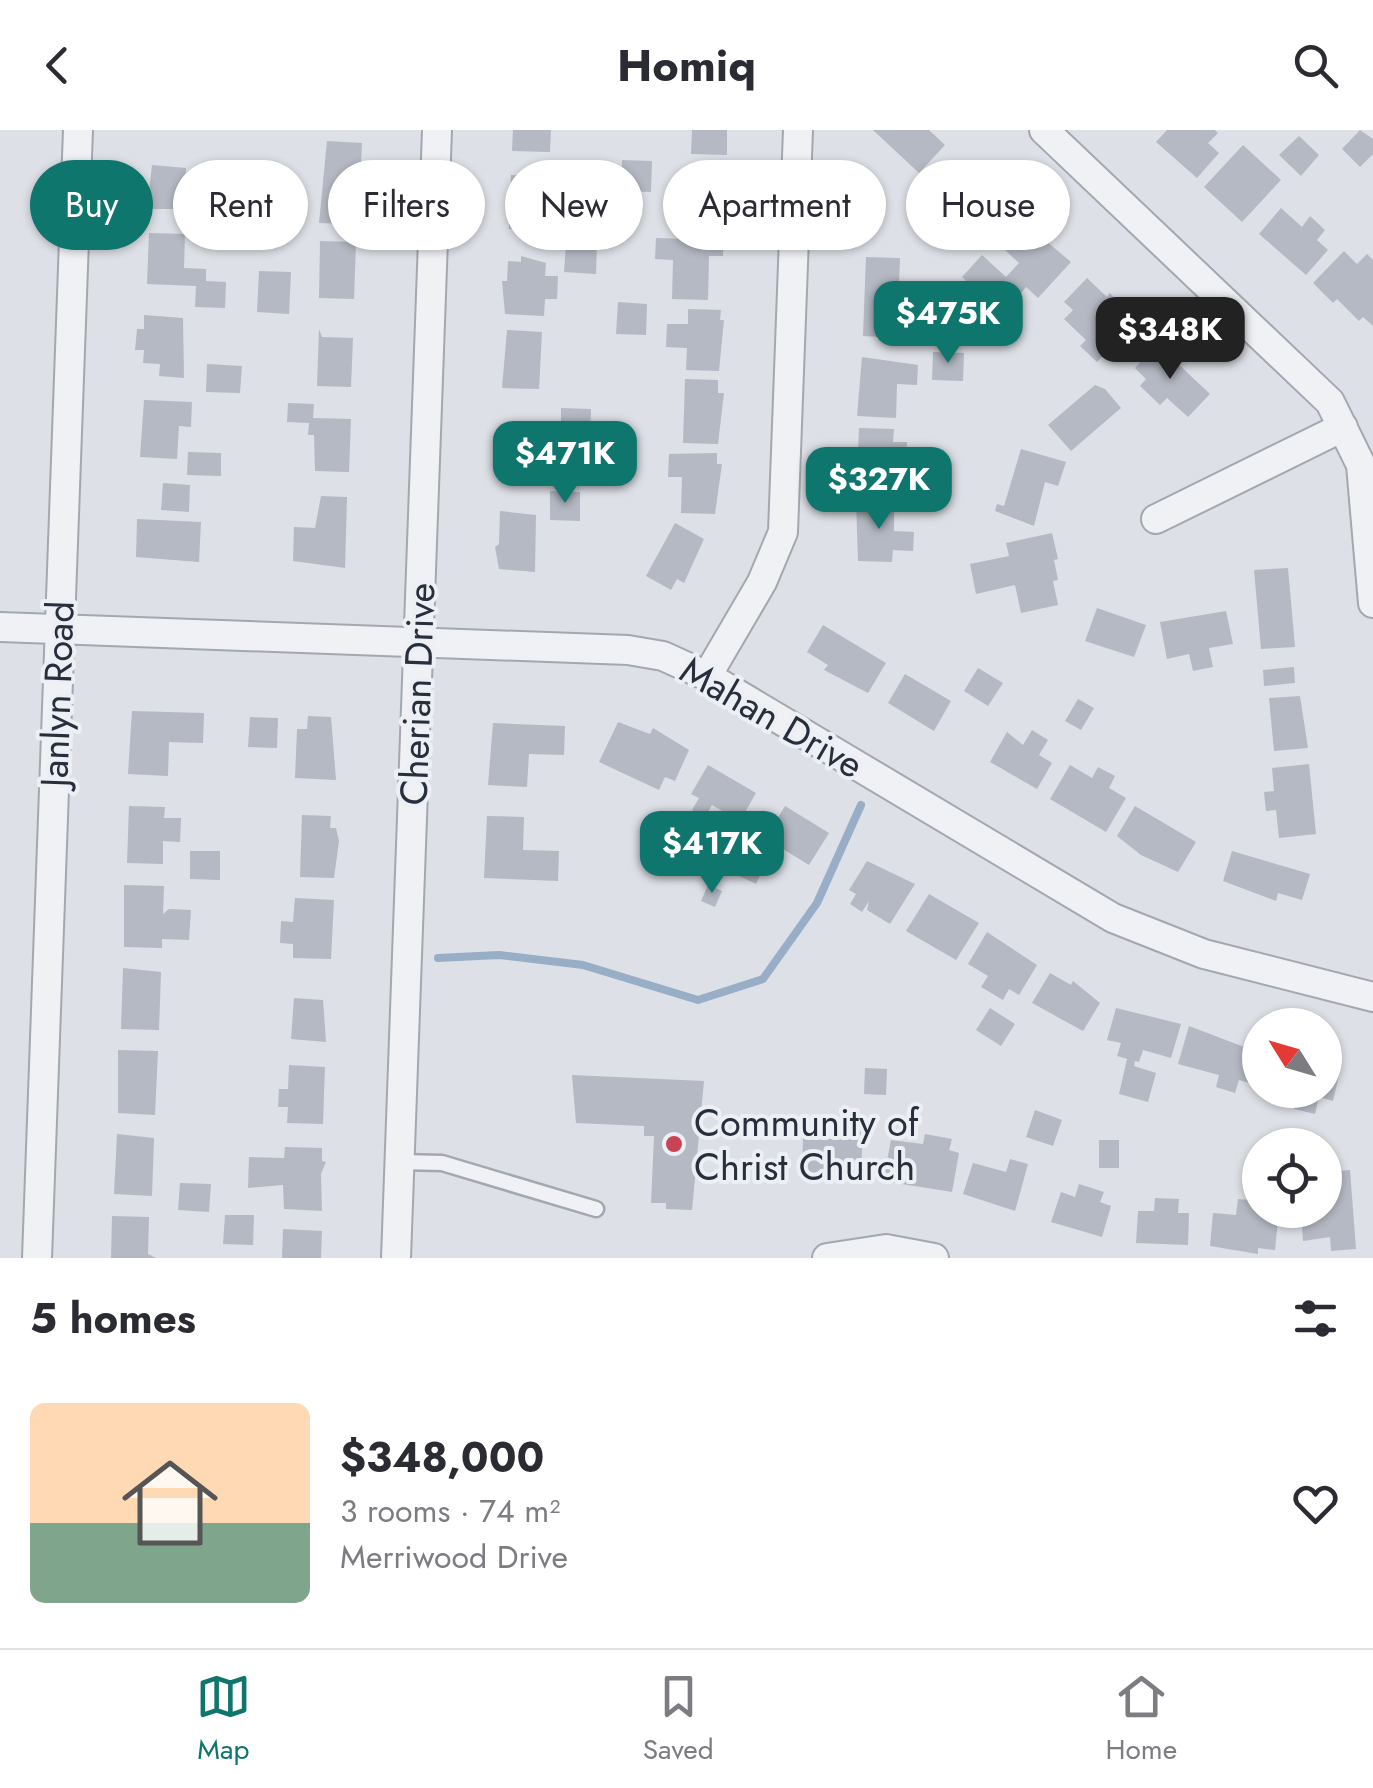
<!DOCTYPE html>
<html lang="en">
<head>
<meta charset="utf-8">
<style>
	body { margin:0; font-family:Jost,sans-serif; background:#f2f2f3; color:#2b2b33; height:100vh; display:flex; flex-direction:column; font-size:38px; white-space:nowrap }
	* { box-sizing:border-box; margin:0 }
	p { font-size:32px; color:#7c7c81 }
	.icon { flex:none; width:55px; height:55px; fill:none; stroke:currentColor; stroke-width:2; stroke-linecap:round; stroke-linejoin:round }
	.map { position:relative; height:1128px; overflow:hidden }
	.drawer { display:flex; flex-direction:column; background:#fff; flex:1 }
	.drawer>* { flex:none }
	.banner { position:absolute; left:30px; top:30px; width:1315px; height:90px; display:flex; gap:20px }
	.needle { width:65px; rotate:307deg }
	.tools { position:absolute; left:1242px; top:878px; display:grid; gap:20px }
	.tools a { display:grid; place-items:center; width:100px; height:100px; border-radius:50%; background:#fff; box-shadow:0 2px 8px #0004; font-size:50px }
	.price { position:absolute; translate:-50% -85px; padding:0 22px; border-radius:20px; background:#0f766e; color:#fff; font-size:32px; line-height:65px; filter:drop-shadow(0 2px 5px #0008) }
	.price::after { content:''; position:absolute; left:50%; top:60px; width:30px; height:22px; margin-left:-15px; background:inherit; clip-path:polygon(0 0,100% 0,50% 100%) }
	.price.current { background:#222; color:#fff }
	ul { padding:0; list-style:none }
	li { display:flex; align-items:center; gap:30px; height:250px; padding:0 30px }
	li+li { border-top:2px solid #e1e1e2 }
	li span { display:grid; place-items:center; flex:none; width:280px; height:200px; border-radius:15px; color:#555 }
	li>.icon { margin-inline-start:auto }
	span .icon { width:120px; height:120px; fill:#fffc; stroke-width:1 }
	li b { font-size:42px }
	h2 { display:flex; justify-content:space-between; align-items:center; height:120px; padding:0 30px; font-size:42px }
	.tag { padding:0 35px; border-radius:45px; background:#fff; box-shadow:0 2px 8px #0004; font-size:35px; line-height:90px }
	.tag.current { background:#0f766e; color:#fff }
	header { display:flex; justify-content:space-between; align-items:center; height:130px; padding:0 30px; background:#fff; font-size:45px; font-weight:700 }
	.tab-bar { display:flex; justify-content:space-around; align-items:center; height:140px; border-top:2px solid #e1e1e2; background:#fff; font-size:28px; color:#7c7c81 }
	.tab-bar a { display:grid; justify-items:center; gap:5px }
	.tab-bar .current { color:#0f766e }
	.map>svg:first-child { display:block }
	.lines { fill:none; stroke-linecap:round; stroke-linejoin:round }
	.stream { stroke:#98adc6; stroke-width:8 }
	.building { fill:#b4b9c3 }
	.service-casing { stroke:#a3a7b0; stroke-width:19 }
	.minor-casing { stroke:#a3a7b0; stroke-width:32 }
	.service { stroke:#eff1f5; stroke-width:14 }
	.minor { stroke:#eff1f5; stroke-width:28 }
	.poi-dot { fill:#c94355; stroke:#eceff4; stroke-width:4 }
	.labels { text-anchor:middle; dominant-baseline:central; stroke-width:8; stroke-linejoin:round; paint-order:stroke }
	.street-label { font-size:38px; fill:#272e3c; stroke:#eceff4 }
	.poi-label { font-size:38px; fill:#272e3c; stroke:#eceff4; text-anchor:start }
</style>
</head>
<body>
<header><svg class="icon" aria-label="back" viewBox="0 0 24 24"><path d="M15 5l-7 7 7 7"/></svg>Homiq<svg class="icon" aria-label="search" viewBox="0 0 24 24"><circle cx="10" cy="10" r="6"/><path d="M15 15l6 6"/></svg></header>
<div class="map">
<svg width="1373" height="1128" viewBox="0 0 1373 1128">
	<rect width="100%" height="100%" fill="#dde0e6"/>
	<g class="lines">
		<path class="stream" d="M438,828L499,825L583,835L698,870L763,849L817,773L861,675"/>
	</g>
	<path class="building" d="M513,0H551L550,22L512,21Z
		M692,0H727V25L691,24Z
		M873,0H929L945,15L919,43Z
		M1167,0H1215L1218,3L1208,13L1219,23L1197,48L1156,12Z
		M1360,0L1373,9V24L1360,37L1342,19Z
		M1299,6L1319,25L1301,46L1279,25Z
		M327,11L362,13L359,72L350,71L348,94L319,93Z
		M1243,15L1281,50L1242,92L1204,57Z
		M622,30L652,31L651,62L621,61Z
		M152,35L186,38L185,55H194L192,68H185L184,79H147Z
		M690,41L724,42V96L689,95Z
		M973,44L1014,79L989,105L965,82L960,88L945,74Z
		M511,45L560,47L558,79L544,78L543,100L509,99Z
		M216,72H242V97L216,96Z
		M1281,78L1302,97L1310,86L1325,100L1317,110L1328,120L1306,145L1259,104Z
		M1027,95L1071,132L1038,168L1026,157L1018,167L1005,155L990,172L962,147L982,125L1006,147L1019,133L1005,120Z
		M149,103L185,104L184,138L206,139V151L226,152L225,178L195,177L196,156L147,154Z
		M656,108L723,110V126H709L708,170L672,169L673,130L655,129Z
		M320,111L356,112L354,169L319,168Z
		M566,113L597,114L596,144L564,142Z
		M1344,121L1357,134L1367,124L1373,130V196L1363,187L1359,191L1337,169L1333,173L1313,153Z
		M521,126L546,133L545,146H558L557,169H545L544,186L505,184L502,151H507L508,131L521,132Z
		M866,127L900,128L897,208L863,206Z
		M259,141L291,142L289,184L257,182Z
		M1087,148L1107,167L1110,163L1135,192L1097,232L1080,216L1086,210L1064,189L1073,180L1064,172Z
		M618,172L647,174L646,205L616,204Z
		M688,179L721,180L720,190H724L719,241L686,240L687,218L666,217L667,194H688Z
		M144,185L183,188L184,248L159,246L160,234L143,233L144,220H135L137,199H144Z
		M319,199L322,207L353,208L351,257L317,256Z
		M507,200L542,202L539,259L502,258Z
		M1157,214L1210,264L1188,287L1167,268L1160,275L1140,256L1146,249L1135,238Z
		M933,222L964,223L963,251L932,250Z
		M862,227L918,235L917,255L897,254L896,288L857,286Z
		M207,234L242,236L240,263L206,262Z
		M685,249L718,250V263H724L718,314L683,313Z
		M1095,255L1105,259L1121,278L1071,321L1048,295Z
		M144,270L192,272L191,297L179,296L177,329L140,327Z
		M288,273L314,274L313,288L351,289L349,342L315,341L314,305H308L309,293L287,292Z
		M561,278L591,279L590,307H561Z
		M502,296L535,297L533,346L500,345Z
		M859,298L894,299L893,312H907L906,340H893L892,351L858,349V339H851V323H858Z
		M1021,319L1066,332L1058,356L1045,352L1034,396L995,381L997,374L1004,376Z
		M188,322L221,323V346L187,345Z
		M717,323V334H722L715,384L681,383L682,347H668L669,324Z
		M919,336H945V362H919Z
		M163,353L190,355L189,382L161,380Z
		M550,361L580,362V391L550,390Z
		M321,366L347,367L345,438L293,431L294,397L315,398Z
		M856,371L894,372V401L914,402L913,421L893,420L892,432L858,431Z
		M500,381L536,385L535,442L499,439L495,417L499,414Z
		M137,389L201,392L199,432L136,427Z
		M675,393L704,409L684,453L677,449L671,460L646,446Z
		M1052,403L1058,429L1054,430L1058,450L1053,451L1058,475L1021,483L1015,455L976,464L970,434L1009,426L1006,413Z
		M1288,438L1295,517L1261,519L1254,440Z
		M1097,478L1146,495L1134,527L1085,511Z
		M1226,481L1233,514L1209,518L1213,537L1193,541L1189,524L1167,529L1160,492Z
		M823,495L886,533L868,563L824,540L828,535L807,522Z
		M1294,537L1295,553L1264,556L1263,540Z
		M978,538L1003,553L988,576L964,561Z
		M905,544L951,571L934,601L888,573Z
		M1300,566L1308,618L1274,621L1269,568Z
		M1078,569L1094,578L1081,600L1065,591Z
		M132,581L204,583L203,613L169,612L168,646L128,644Z
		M308,586L331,587L336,650L295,648L297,599H307Z
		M250,587L278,588L277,618L248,617Z
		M618,592L650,604L653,598L689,620L675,651L665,647L659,660L599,632Z
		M493,593L565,596L564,625L529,624L527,657L488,655Z
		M1032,600L1048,610L1039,625L1052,633L1037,659L990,632L1007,602L1023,615Z
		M1309,634L1316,704L1279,708L1276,680L1266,681L1264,662L1274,661L1272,638Z
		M708,635L756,663L740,691L712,675L705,687L692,680L699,668L691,664Z
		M1070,635L1092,648L1098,637L1115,646L1109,658L1126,668L1106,702L1050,669Z
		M129,676L165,677L164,688H181L180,712L163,711V734L127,733Z
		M785,676L829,703L809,735L765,708Z
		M1135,676L1196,712L1178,742L1141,725L1117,706Z
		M302,685L331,686L330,698H336L339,711L334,748L300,747Z
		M487,686L524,687L523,720L559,721L558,751L484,748Z
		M190,721H220V750L190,749Z
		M1232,721L1310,744L1302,770L1278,763L1276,771L1223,751Z
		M745,723L766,732L756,754L735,744Z
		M867,731L915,754L890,794L867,780L869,771L862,782L850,774L856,764L849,760Z
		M124,755L164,756L163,784L169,779L191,780L189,810L162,809V818L124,817Z
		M708,755L722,761L715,777L701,771Z
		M929,764L979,793L956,830L906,801Z
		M295,768L334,770L331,829L293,828V814L280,813L281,791L293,792Z
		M987,802L1037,835L1019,865L1009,859L1003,870L981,857L988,846L968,834Z
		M123,838L161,842L159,900L121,899Z
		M1050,843L1071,855L1073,851L1100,873L1083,901L1032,873Z
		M294,868L323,870L326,912L291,909Z
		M990,878L1015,894L1001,916L976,900Z
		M1116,878L1181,894L1171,928L1143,920L1139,932L1135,931L1134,936L1156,943L1148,972L1119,964L1127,929L1117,926L1121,913L1107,910Z
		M1189,896L1260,923L1252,954L1239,950L1235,963L1216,957L1219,945L1178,934Z
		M118,920L158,921L155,985L118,983Z
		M1325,932L1341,937L1333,971L1319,967L1315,984L1294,979L1299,960H1325Z
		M289,935L325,937L323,994L287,993L288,977H278L279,959H288Z
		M865,938L887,939L886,965L864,964Z
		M572,945L704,951L692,1080L666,1079V1073H651L654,1006H644V996L576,993Z
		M1035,980L1062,990L1053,1016L1026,1007Z
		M838,995L863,996L861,1045L802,1042L803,1008L837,1009Z
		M117,1004L154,1008L152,1066L114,1064Z
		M925,1004L952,1009L949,1020L959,1023L952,1062L883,1051L891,1010L923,1014Z
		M1099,1010H1119V1038H1099Z
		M285,1017L322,1018V1031L326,1032L321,1044L322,1081L284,1079L283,1055L248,1058L249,1027L284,1028Z
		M1010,1029L1028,1034L1015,1081L963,1064L973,1033L1006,1042Z
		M1350,1040L1356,1119L1331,1121L1330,1107L1303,1111L1301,1080H1325V1042Z
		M180,1053L211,1054L209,1082L178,1080Z
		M1079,1054L1104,1062L1100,1072L1111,1076L1102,1107L1051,1092L1061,1062L1075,1067Z
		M1155,1068L1179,1069L1178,1083H1189L1188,1115L1136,1113L1138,1081H1154Z
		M1238,1069L1260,1071V1080H1279L1275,1120L1258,1118V1124L1210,1116L1213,1083L1236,1085Z
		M225,1085H254L253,1115L223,1114Z
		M112,1086L149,1087L148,1124L156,1128H111Z
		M283,1099L322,1101L321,1128H282Z"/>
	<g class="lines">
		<g class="service-casing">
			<path id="service" d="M400,1032L442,1033L596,1079"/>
		</g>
		<g class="minor-casing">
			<path id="minor" d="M1044,0L1330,272L1361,335L1373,473
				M1156,389L1343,297
				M0,497L628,520L663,526L707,546L1113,788L1204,824L1373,867
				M707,546L762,452L783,402L798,0
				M37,1128L78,0
				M396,1128L437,0
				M827,1128L886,1119L934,1128"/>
		</g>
		<use href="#service" class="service"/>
		<use href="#minor" class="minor"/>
	</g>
	<circle class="poi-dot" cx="674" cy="1014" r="10"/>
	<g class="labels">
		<g class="street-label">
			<text transform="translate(57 564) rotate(-88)">Janlyn Road</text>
			<text transform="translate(417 564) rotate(-88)">Cherian Drive</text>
			<text transform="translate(772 587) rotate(30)">Mahan Drive</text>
		</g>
		<g class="poi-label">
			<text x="694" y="992">Community of<tspan x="694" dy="44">Christ Church</tspan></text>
		</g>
	</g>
</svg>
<div class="tools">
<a><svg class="needle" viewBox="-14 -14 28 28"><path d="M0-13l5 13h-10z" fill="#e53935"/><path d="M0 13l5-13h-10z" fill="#7c7c81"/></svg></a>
<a><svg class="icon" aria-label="locate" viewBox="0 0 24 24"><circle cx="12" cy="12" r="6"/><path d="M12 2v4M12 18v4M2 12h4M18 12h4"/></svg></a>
</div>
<b class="price" style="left:948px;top:236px">$475K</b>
<b class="price current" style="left:1170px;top:252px">$348K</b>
<b class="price" style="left:565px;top:376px">$471K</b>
<b class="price" style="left:879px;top:402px">$327K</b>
<b class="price" style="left:712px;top:766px">$417K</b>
<div class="banner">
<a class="tag current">Buy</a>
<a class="tag">Rent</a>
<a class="tag">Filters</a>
<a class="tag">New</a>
<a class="tag">Apartment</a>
<a class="tag">House</a>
</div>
</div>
<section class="drawer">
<h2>5 homes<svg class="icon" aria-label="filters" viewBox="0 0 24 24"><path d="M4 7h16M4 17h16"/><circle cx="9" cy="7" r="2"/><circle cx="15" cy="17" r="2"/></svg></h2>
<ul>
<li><span style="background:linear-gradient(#ffd9b3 60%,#7fa58c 0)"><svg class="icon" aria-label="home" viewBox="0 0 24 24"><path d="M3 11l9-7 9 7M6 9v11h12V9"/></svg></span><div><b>$348,000</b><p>3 rooms · 74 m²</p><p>Merriwood Drive</p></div><svg class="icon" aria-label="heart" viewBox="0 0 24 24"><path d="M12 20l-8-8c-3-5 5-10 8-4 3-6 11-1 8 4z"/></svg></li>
</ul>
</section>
<nav class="tab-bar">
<a class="current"><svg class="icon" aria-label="map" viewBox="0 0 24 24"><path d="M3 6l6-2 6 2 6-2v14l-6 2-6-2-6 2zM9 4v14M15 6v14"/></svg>Map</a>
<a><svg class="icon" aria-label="saved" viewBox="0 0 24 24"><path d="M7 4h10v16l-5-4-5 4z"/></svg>Saved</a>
<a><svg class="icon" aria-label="home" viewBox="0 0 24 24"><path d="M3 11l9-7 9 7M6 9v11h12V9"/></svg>Home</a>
</nav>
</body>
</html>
